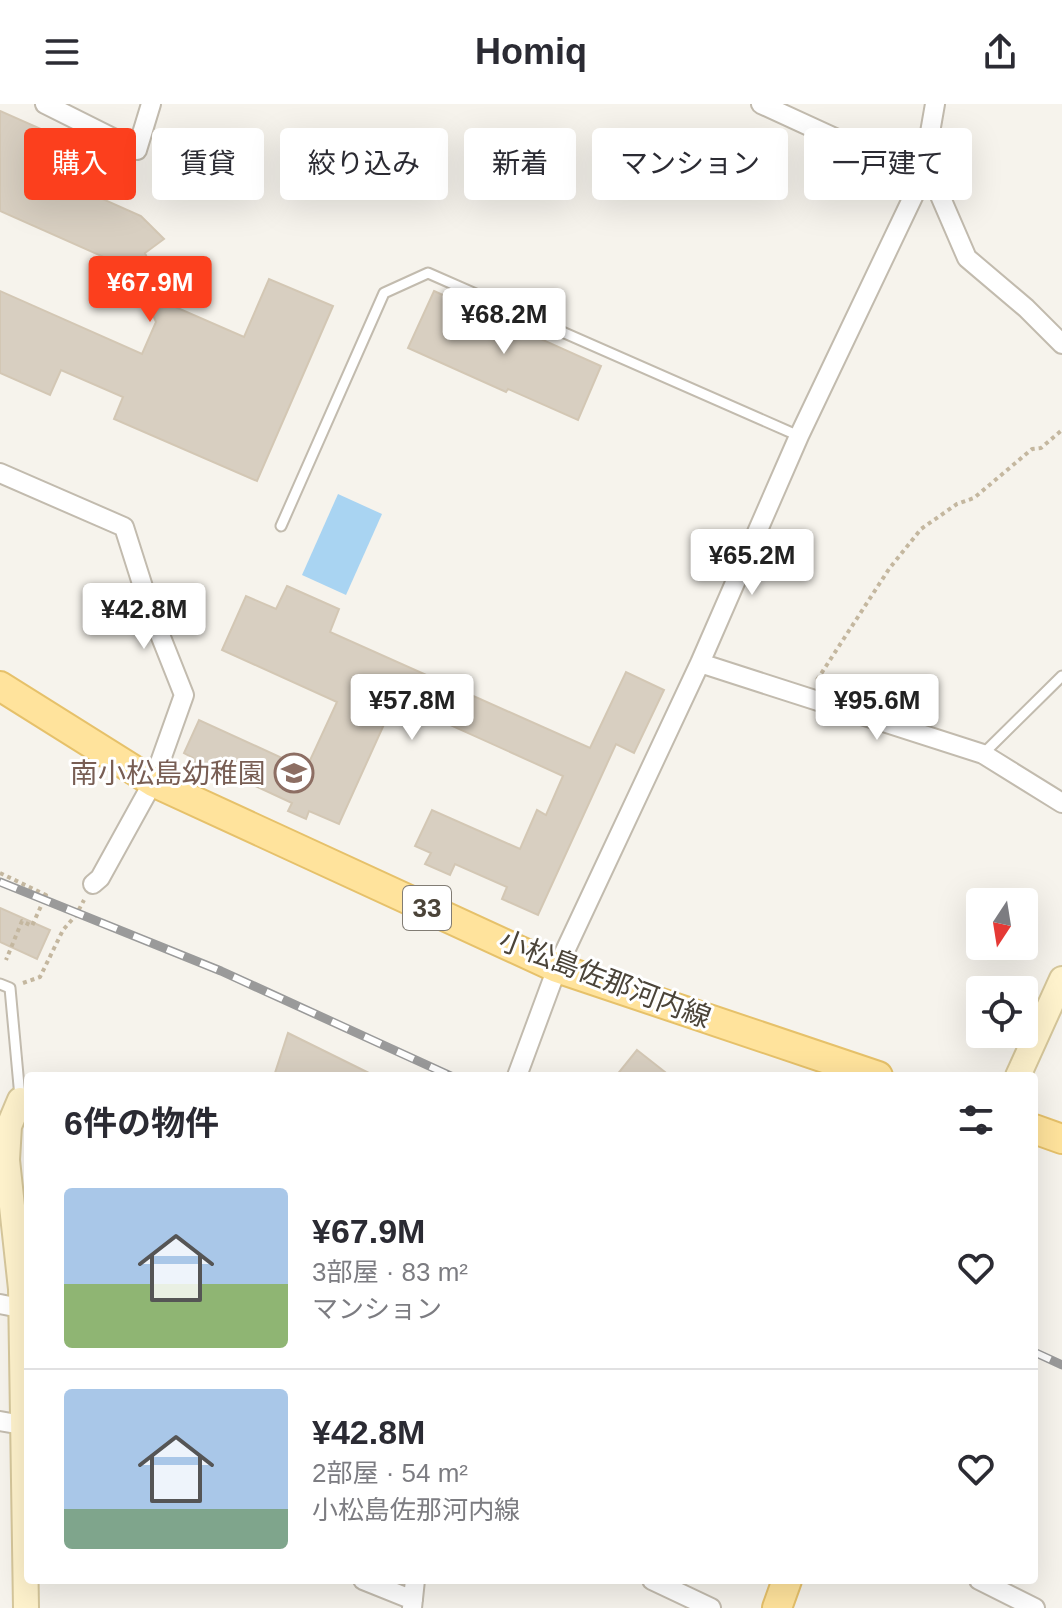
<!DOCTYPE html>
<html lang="ja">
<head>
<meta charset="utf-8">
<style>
	body { margin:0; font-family:Arial,"Noto Sans JP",sans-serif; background:#f7f7f7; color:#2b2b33; height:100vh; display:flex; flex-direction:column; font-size:30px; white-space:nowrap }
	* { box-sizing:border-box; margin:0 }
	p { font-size:26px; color:#7c7c81 }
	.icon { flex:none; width:44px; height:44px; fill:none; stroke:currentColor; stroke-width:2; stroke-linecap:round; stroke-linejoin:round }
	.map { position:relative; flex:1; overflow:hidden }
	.details { position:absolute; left:24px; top:968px; width:1014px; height:512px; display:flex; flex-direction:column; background:#fff; border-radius:8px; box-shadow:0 8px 32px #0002 }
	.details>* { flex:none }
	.hud { position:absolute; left:24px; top:24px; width:1014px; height:72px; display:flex; gap:16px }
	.needle { width:52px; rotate:192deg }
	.fabs { position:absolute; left:966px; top:784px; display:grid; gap:16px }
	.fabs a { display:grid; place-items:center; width:72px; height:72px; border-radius:8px; background:#fff; box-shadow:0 8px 32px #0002; font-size:40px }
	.price { position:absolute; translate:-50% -68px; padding:0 18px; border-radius:8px; background:#fff; color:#222; font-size:26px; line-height:52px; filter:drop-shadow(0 2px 4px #0008) }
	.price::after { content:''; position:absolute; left:50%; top:48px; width:24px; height:18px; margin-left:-12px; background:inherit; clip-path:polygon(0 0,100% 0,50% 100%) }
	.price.active { background:#fc3f1d; color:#fff }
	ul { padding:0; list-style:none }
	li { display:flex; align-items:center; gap:24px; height:200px; padding:0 40px }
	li+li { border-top:2px solid #e1e1e2 }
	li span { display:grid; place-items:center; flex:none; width:224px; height:160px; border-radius:8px; color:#555 }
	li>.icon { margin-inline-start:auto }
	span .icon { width:96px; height:96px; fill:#fffc; stroke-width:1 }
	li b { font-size:34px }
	h2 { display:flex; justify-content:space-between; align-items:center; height:96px; padding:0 40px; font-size:34px }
	.pill { padding:0 28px; border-radius:8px; background:#fff; box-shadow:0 8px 32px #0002; font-size:28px; line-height:72px }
	.pill.active { background:#fc3f1d; color:#fff }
	header { display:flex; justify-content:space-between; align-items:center; height:104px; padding:0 40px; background:#fff; font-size:36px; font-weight:800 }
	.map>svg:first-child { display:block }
	.water { fill:#a9d4f2 }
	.building { fill:#d8cfc1; stroke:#d3c7b4; stroke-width:2 }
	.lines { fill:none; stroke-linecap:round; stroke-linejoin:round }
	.lane-casing { stroke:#c2bbae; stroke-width:13 }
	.street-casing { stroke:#c2bbae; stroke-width:22 }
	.secondary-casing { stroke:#d6c79b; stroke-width:28 }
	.primary-casing { stroke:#e6c16a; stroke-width:32 }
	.path { stroke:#c4b79f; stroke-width:4; stroke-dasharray:4 4; stroke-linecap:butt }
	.lane { stroke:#fff; stroke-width:9 }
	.street { stroke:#fff; stroke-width:18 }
	.secondary { stroke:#fff3cd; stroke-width:24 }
	.primary { stroke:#ffe39c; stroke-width:28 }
	.rail-casing { stroke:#9a9a9a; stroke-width:9 }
	.rail { stroke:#fff; stroke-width:6; stroke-dasharray:18; stroke-linecap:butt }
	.labels { text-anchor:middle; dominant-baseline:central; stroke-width:6; stroke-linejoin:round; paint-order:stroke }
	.shield { fill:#fff; stroke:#817c74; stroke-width:2 }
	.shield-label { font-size:26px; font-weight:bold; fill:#4b4439 }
	.education-label { font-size:28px; fill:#785e54; stroke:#fff; text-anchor:end }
	.street-label { font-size:28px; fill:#4b4439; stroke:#fff }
</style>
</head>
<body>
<header><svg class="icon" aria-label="menu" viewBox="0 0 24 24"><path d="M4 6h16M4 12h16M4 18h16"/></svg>Homiq<svg class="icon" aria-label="share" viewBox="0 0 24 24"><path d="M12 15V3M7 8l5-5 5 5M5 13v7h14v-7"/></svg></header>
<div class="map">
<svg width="1062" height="1504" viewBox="0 0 1062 1504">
	<rect width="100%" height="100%" fill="#f6f3ec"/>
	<path class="water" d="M338,390L382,410L346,491L302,471Z"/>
	<path class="building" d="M0,7L86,45L71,81L141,112L164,135L145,149L166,199L244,233L269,175L333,202L257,377L114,315L123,293L61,266L50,291L0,269V187L142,250L156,218L133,166L0,107Z
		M434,187L601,262L578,316L508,285L506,288L408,244Z
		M287,482L339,505L330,528L590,644L626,568L664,586L634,649L616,640L538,811L502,795L507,783L455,760L450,771L425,760L431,749L415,742L432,706L520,745L537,706L546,711L563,672L395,596L339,720L309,707L306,715L288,707L292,699L221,666L217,674L189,662L193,654L184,649L199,616L306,665L337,598L222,546L246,492L276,505Z
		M0,804L50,826L37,855L0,838Z
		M288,929L375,972H274Z
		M637,946L670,972H616Z"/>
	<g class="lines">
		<g class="lane-casing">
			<path id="lane" d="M281,422L384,189L428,169L799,332
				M983,650L1062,572
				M0,880L10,884L20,993"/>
		</g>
		<g class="street-casing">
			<path id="street" d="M45,0L137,46L151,0
				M761,0L922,74L938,87L967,154L1026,204L1062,240
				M0,369L124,423L151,508L184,591L153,678L100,774L93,780
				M700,559L983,650L1062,699
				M517,972L557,864L700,559L799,332L922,74L935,0
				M0,1200L20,1204
				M0,1317L28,1322
				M363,1476L413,1496
				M652,1476L711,1504
				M979,1476L1035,1504
				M412,1504L415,1476"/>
		</g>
		<g class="secondary-casing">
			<path id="secondary" d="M1018,972L1062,875
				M20,996L9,1022L7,1056L21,1185L26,1504"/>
		</g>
		<g class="primary-casing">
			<path id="primary" d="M0,582L153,678L557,864L878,972
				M1034,1025L1062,1035
				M777,1504L787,1476"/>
		</g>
		<path class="path" d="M817,576L889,465L921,425L957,400L974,394L1032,345L1041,344L1062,326
			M0,769L46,791L32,822L22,817L6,856
			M23,879L40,873L63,826L76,811L84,796"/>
		<use href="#lane" class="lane"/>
		<use href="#street" class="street"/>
		<use href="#secondary" class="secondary"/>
		<use href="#primary" class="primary"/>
		<g class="rail-casing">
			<path id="rail" d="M0,778L221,867L451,972
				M1034,1248L1062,1261"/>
		</g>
		<use href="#rail" class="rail"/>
	</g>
	<defs>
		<g id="school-ring" transform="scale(2)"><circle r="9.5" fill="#fff" stroke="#8d6e63" stroke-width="1.5"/><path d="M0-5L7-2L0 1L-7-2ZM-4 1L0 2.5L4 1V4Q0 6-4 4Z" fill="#8d6e63"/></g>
	</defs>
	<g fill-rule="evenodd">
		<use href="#school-ring" x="294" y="669"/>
	</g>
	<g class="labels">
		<rect class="shield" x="403" y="782" width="48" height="44" rx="6"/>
		<g class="shield-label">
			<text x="427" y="804">33</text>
		</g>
		<g class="education-label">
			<text x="266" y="669">南小松島幼稚園</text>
		</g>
		<g class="street-label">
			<text transform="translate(605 875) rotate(21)">小松島佐那河内線</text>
		</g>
	</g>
</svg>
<div class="fabs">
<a><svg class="needle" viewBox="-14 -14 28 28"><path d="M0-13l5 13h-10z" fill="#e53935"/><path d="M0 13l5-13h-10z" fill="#7c7c81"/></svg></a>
<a><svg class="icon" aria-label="locate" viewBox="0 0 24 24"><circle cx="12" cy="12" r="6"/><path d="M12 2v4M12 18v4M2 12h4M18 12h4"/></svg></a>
</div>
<b class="price active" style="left:150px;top:220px">¥67.9M</b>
<b class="price" style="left:504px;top:252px">¥68.2M</b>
<b class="price" style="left:752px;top:493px">¥65.2M</b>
<b class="price" style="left:144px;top:547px">¥42.8M</b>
<b class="price" style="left:412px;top:638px">¥57.8M</b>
<b class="price" style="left:877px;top:638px">¥95.6M</b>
<div class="hud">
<a class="pill active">購入</a>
<a class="pill">賃貸</a>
<a class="pill">絞り込み</a>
<a class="pill">新着</a>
<a class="pill">マンション</a>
<a class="pill">一戸建て</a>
</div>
<section class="details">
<h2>6件の物件<svg class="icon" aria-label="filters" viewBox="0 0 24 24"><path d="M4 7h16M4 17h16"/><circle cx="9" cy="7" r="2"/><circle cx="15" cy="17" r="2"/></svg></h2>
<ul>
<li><span style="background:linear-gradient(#a9c7e8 60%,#8fb573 0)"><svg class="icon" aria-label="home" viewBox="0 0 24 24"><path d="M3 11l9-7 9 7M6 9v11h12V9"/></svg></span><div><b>¥67.9M</b><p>3部屋 · 83 m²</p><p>マンション</p></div><svg class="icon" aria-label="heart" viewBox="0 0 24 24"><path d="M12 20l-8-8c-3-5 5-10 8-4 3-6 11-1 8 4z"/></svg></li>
<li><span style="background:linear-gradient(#a9c7e8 75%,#7fa58c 0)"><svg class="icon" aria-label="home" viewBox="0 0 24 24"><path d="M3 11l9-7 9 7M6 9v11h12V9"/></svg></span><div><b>¥42.8M</b><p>2部屋 · 54 m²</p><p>小松島佐那河内線</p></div><svg class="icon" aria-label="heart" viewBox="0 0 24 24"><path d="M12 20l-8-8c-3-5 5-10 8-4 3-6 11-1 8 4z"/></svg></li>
</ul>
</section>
</div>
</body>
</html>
